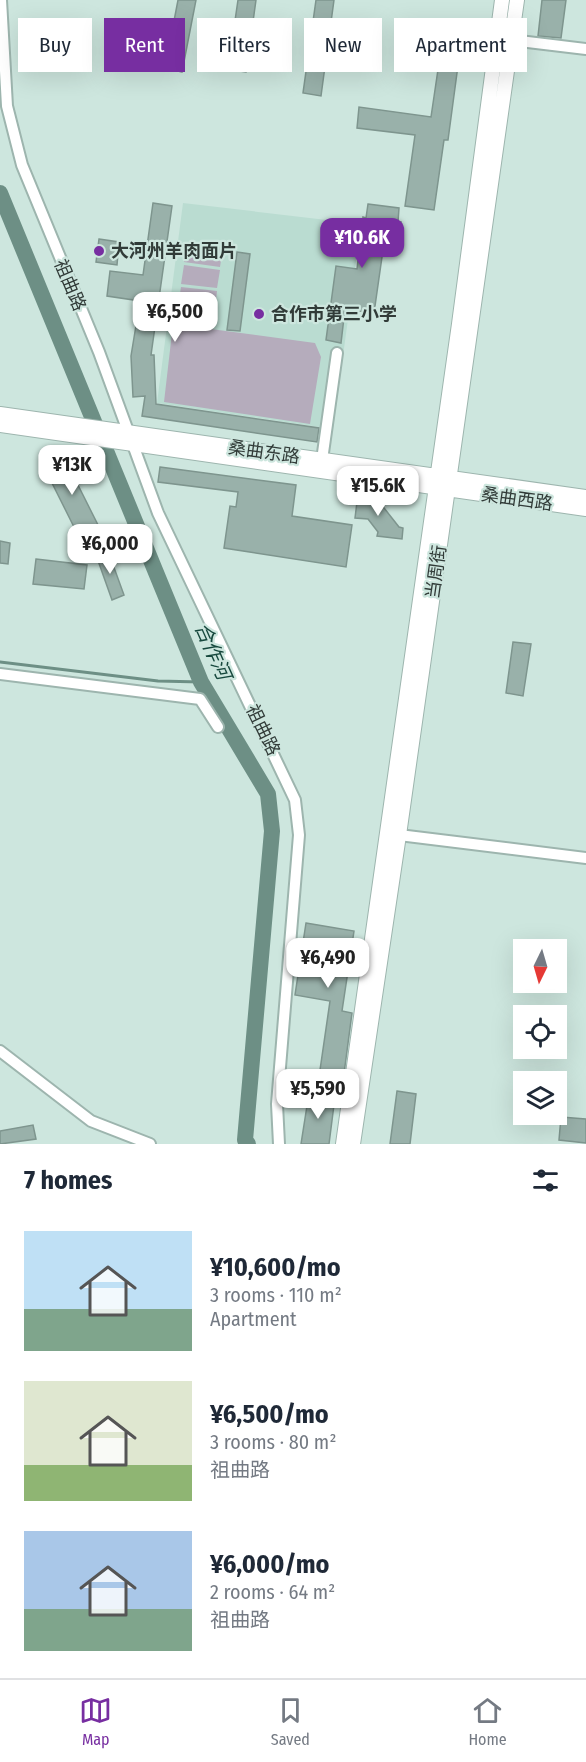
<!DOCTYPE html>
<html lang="en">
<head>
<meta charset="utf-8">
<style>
	body { margin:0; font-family:"Fira Sans Condensed","Noto Sans SC",sans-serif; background:#f6f6f7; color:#1f2937; height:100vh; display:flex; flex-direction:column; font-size:22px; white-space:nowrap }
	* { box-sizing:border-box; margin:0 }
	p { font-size:20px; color:#747a83 }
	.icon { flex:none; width:33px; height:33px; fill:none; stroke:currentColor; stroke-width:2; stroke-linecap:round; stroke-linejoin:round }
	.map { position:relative; height:1144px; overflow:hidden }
	.sheet { display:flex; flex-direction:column; background:#fff; flex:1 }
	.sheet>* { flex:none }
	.guide { position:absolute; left:18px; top:18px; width:550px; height:54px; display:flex; gap:12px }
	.needle { width:39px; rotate:185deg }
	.controls { position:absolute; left:513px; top:939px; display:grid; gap:12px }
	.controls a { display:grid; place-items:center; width:54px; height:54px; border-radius:0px; background:#fff; box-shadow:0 6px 24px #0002; font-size:30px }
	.price { position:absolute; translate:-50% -51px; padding:0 14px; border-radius:12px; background:#fff; color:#222; font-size:20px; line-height:39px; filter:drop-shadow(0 2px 3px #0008) }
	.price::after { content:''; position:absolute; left:50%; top:36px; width:18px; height:14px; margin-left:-9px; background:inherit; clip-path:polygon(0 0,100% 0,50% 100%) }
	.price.selected { background:#772ea1; color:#fff }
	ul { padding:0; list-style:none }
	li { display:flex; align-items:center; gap:18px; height:150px; padding:0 24px }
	li span { display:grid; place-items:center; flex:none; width:168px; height:120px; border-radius:0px; color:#555 }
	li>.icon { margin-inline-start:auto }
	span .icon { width:72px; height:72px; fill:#fffc; stroke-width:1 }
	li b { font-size:26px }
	h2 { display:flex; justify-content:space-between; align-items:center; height:72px; padding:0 24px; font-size:26px }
	.chip { padding:0 21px; border-radius:0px; background:#fff; box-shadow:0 6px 24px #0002; font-size:21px; line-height:54px }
	.chip.selected { background:#772ea1; color:#fff }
	.dock { display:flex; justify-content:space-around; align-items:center; height:84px; border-top:2px solid #e0e1e3; background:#fff; font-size:16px; color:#747a83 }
	.dock a { display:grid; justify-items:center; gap:3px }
	.dock .selected { color:#772ea1 }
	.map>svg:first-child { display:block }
	.built { fill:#badcd1 }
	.green { fill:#b5acbc }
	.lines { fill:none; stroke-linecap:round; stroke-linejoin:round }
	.stream { stroke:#6d8f85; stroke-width:3 }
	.river { stroke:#6d8f85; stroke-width:16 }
	.building { fill:#99b1aa; stroke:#7e958e; stroke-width:1.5 }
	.minor-casing { stroke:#9db5ae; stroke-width:14 }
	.major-casing { stroke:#9db5ae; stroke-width:16 }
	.minor { stroke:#fff; stroke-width:10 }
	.major { stroke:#fff; stroke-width:14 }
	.poi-dot { fill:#772ea1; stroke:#cde6de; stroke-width:2 }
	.labels { text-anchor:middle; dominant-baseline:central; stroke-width:4.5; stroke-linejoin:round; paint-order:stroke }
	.poi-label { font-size:18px; font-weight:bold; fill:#313b38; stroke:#cde6de; text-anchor:start }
	.street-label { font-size:18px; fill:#313b38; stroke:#cde6de }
	.water-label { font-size:20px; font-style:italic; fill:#16483d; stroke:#cde6de }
</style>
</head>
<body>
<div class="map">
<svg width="586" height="1144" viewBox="0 0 586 1144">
	<rect width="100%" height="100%" fill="#cde6de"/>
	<path class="built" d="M183,203L361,224L333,429L157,403Z"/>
	<path class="green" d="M187,243L223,248L220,267L184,262Z
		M184,265L220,270L217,288L181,284Z
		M181,287L217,291L215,310L178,306Z
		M173,324L315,343L321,357L310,424L164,402Z"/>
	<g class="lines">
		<path class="stream" d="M0,662L158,681L201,682"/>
		<path class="river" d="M0,193L201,682L268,794L272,831L245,1140L248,1144"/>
	</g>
	<path class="building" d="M178,0H196L182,72L165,68Z
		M238,0H256L246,72L203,66L205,52L230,55Z
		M316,0H334L321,96L303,93Z
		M542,0H566L561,38L538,36Z
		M440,56L459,58L448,140H444L434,210L405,206L415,135L357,128L359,107L431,117Z
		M153,203L172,206L151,355H154L156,404L319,428L317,442L142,416L145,396L133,397L131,356L140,301L107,296L110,271L143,275Z
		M368,204L399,208L398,222H401L398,238L385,236L374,313L345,309L341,343L326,340L336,266L357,269L363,217L366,218Z
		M99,239L119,242L117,265L96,262Z
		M237,252L250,254L240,331L227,330Z
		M52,450H66L72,463L68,465L101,531L81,541L48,475L51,473Z
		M160,467L296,485L292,516L352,525L346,567L224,548L230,506L236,507L238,492L158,482Z
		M358,494L377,496V499L399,527L403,528L402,539L377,536L378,532L368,519L355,518Z
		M0,541L10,543L8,564L0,563Z
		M108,551L124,595L112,600L96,555Z
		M36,559L87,565L84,589L33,584Z
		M513,642L531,644L523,696L506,693Z
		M306,923L354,931L342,1011L352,1013L343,1081L319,1077L330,1001L295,995Z
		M397,1091L416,1094L410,1144H390Z
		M309,1093L335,1097L329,1144H301Z
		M561,1117L586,1119V1143L559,1140Z
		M33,1125L36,1139L0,1144V1131Z"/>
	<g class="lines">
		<g class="minor-casing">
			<path id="minor" d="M1,0L7,106L22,165L99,352L158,513L295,800L299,835L277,1104L279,1144
				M511,40L586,49
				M322,460L337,353
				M0,674L200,699L218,727
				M399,835L586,858
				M0,1051L91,1121L150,1144"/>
		</g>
		<g class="major-casing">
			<path id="major" d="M0,414L586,497
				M0,425L586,509
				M343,1144L459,324L502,0
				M353,1144L399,835L517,0"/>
		</g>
		<use href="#minor" class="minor"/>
		<use href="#major" class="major"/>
	</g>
	<g class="poi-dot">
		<circle cx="99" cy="251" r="6"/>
		<circle cx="259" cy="314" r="6"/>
	</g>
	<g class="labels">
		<g class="poi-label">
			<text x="111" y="251">大河州羊肉面片</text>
			<text x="271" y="314">合作市第三小学</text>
		</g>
		<g class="street-label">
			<text transform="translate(70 285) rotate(67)">祖曲路</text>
			<text transform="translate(264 452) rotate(8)">桑曲东路</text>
			<text transform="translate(517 499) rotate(8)">桑曲西路</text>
			<text transform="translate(436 572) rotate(-82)">当周街</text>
			<text transform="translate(263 730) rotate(64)">祖曲路</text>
		</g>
		<g class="water-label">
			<text transform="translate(213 651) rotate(66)">合作河</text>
		</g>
	</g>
</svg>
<div class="controls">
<a><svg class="needle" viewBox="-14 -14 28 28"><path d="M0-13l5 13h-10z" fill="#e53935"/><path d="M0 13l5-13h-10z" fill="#747a83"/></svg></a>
<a><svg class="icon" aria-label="locate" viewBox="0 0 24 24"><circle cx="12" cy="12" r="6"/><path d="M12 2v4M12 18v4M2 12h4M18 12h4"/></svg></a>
<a><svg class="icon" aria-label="layers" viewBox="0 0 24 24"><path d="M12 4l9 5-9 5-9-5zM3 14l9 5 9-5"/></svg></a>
</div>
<b class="price selected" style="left:362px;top:269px">¥10.6K</b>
<b class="price" style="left:175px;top:343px">¥6,500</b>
<b class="price" style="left:72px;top:496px">¥13K</b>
<b class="price" style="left:378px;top:517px">¥15.6K</b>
<b class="price" style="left:110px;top:575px">¥6,000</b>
<b class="price" style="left:328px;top:989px">¥6,490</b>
<b class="price" style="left:318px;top:1120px">¥5,590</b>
<div class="guide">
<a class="chip">Buy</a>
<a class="chip selected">Rent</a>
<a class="chip">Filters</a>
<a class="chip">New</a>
<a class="chip">Apartment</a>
</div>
</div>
<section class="sheet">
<h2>7 homes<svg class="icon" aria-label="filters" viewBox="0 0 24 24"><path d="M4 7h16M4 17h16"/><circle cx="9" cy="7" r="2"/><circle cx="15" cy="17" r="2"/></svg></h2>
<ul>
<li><span style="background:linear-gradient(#bfe0f5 65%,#7fa58c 0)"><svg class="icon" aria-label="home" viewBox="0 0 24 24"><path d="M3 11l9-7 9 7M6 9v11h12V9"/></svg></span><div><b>¥10,600/mo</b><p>3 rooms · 110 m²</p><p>Apartment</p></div></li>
<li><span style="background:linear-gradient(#dfe7d0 70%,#8fb573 0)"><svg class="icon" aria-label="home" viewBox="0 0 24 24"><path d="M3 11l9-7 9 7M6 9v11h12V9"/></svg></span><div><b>¥6,500/mo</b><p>3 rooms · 80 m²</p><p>祖曲路</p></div></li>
<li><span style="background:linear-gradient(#a9c7e8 65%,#7fa58c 0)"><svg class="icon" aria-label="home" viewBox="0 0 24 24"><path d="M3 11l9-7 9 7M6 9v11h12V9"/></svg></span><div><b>¥6,000/mo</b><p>2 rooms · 64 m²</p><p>祖曲路</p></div></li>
</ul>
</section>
<nav class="dock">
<a class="selected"><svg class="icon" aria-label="map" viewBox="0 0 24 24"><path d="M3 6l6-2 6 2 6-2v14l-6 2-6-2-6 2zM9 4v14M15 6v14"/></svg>Map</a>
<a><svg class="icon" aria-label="saved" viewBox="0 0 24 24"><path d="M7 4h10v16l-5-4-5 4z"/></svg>Saved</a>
<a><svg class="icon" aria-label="home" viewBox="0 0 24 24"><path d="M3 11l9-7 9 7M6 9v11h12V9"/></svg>Home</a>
</nav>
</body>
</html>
